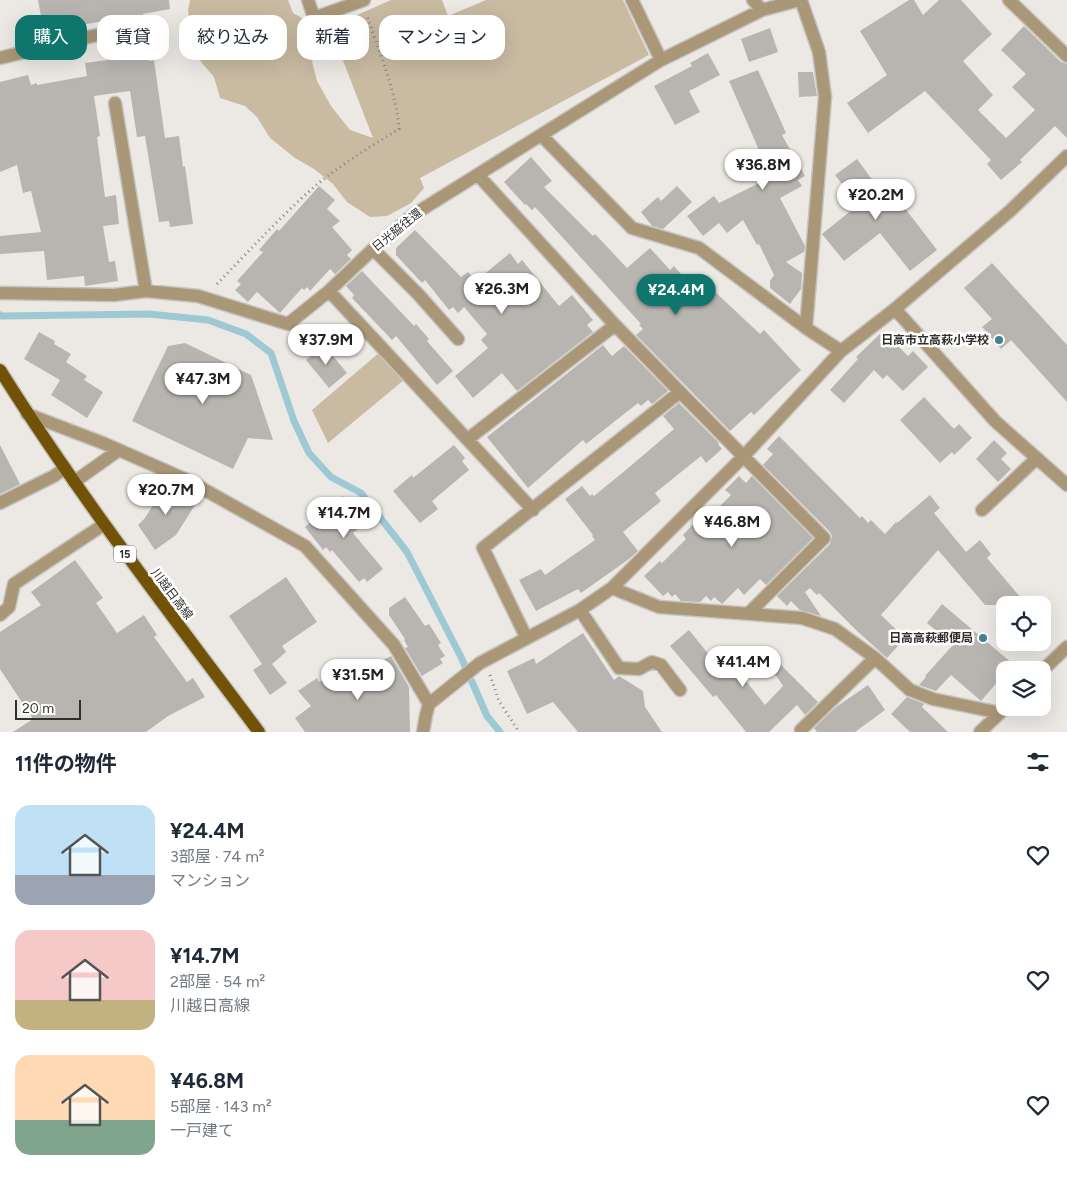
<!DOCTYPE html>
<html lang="ja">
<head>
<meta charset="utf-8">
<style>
	body { margin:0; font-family:Figtree,"Noto Sans JP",sans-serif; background:#f6f6f7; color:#1f2937; height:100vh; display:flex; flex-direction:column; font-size:19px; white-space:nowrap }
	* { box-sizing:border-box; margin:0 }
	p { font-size:16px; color:#747a83 }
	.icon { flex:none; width:28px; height:28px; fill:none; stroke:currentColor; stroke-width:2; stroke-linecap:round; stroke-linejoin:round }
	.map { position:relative; height:732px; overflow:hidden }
	.details { display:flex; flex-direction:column; background:#fff; flex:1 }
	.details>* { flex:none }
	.guide { position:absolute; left:15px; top:15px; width:500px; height:45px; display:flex; gap:10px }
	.fabs { position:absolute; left:996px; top:596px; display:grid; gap:10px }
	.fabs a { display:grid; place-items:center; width:55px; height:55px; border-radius:10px; background:#fff; box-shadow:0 5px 20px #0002; font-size:25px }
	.scale { position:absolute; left:15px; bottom:12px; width:66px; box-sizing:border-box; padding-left:5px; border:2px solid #302f2e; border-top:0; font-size:14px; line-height:18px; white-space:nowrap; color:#302f2e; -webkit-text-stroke:4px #fff; paint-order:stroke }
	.price { position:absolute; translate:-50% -42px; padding:0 11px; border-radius:18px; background:#fff; color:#222; font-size:16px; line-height:32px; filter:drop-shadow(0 1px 2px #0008) }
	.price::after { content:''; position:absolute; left:50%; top:30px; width:15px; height:11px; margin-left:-8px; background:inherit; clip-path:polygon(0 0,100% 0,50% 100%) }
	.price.on { background:#0f766e; color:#fff }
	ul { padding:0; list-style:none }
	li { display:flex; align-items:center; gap:15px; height:125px; padding:0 15px }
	li span { display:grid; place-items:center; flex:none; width:140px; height:100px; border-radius:15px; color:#555 }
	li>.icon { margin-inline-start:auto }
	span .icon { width:60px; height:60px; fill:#fffc; stroke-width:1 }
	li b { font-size:21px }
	h2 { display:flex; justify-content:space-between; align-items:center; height:60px; padding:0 15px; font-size:21px }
	.pill { padding:0 18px; border-radius:15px; background:#fff; box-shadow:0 5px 20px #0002; font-size:18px; line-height:45px }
	.pill.on { background:#0f766e; color:#fff }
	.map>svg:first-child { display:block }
	.green { fill:#c9bba2 }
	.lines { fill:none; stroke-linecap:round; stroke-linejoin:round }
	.stream { stroke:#9cc9d3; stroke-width:7 }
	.building { fill:#b8b5b1 }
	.minor-casing { stroke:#c6c4c0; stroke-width:15 }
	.major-casing { stroke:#c6c4c0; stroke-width:15 }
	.path { stroke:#858381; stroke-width:3; stroke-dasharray:1 4; stroke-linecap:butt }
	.minor { stroke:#a99777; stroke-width:12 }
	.major { stroke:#725206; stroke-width:12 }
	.poi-dot { fill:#408492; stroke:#fff; stroke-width:2 }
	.labels { text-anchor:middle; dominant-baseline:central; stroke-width:5; stroke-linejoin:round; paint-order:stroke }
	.shield { fill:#fff; stroke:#6e6d6d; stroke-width:1 }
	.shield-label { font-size:11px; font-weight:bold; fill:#302f2e }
	.street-label { font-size:12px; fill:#302f2e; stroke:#fff }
	.poi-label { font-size:12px; font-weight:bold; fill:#302f2e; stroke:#fff; text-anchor:end }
</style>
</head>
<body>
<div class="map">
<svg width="1067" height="732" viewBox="0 0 1067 732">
	<rect width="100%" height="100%" fill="#ece9e5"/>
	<path class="green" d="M190,0H288L293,13L325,31L322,45L312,61L317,81L331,106L350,130L373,138L330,27L391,0H442L448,16L486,0H623L649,55L420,178L424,188L411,203L387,216L370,217L347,202L333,184L314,169L295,158L270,138L257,117L245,106L220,98L214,77L201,62L193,46L188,10Z
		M380,352L404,380L328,443L312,410Z"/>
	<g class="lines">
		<path class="stream" d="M0,315L1,316L149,314L208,320L246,334L271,353L294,421L309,453L331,477L361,493L407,552L461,657L487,716L500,732"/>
	</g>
	<path class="building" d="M38,0H169L170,9L143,14L150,61L154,60L165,138L179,136L183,167L185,166L193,224L170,227L169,221L159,222L145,136L137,137L130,91L94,96L100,136L97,137L105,197L116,195L119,224L103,226L109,262L115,261L118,281L85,286L84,276L47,280L44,251L0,254V236L41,232L31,191L23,193L17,165L0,172V82L28,75L31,85L37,83V85L87,76L85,63L130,57L125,17L44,32Z
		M909,0H914L923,15L939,0H961L992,34L963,61L993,95L978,110L1006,138L1035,110L1012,87L1026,74L1001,50L1024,26L1061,62L1067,64V138L1055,126L1020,160L1022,162L1001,180L987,164L991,160L925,91L868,133L847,103L887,75L860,31Z
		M770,28L778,52L749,62L741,39Z
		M708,53L720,75L689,91L700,112L675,125L654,86L692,66L690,63Z
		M758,70L786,133L782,135L805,176L798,180L802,186L780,198L805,246L804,252L786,262L802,273L801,289L790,304L770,288V281L774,275L759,244L757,245L743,220L727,233L719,223L703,236L687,216L714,196L719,203L765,180L762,175L768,171L729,81Z
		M798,72H813L817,96L799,97Z
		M531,157L552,181L544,187L593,236L595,234L627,268L650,248L670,270L674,266L688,282L696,274L760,334L764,330L801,370L754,415L751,412L730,431L636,335L643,329L639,325L641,324L535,207L532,210L526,204L525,205L504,182Z
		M857,159L887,200L894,194L937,250L910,271L880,233L844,261L822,234L858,205L835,175Z
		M319,186L335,200L327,209L340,221L332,227L352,250L347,255L351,259L335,274L330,269L310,291L307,287L304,290L302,288L280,313L257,292L248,302L235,290L241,284L237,281L263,252L259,250L277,229L279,231Z
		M677,186L692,202L663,229L652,226L641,212L658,197L661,201Z
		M415,230L461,277L468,272L476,281L510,253L518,264L522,260L559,306L572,295L593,320L587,325L593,332L517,391L502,373L473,398L455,376L488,348L481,340L487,334L464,307L458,313L453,307L449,310L425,280L422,283L396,255V248Z
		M992,263L1067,345V402L1011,340L1001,349L982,327L992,319L964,288Z
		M362,271L414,326L416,324L429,339L427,341L453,371L437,385L396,336L392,340L352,298L354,295L346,286Z
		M883,331L908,356L913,351L928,367L903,391L887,375L883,379L874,370L844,403L830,390L858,359L856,357Z
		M39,332L55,341L54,344L71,354L66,362L87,376L84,380L103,392L87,418L51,395L60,380L24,359Z
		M185,343L251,375L273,440L248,438L233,469L132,421L168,346Z
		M324,345L347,373L329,388L306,360Z
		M603,345L612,356L624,346L668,391L652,404L648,400L641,406L638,403L586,444L583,440L528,488L487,437Z
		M924,397L954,429L959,424L972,438L954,455L952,452L940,463L900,420Z
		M679,403L719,443L718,444L722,449L706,463L701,456L655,493L661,501L623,532L638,551L629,559L581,593L578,589L536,611L519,580L541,569L545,575L595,540L592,536L593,535L565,499L582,486L590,496L592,494L594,496L627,469L674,429L663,416Z
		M779,436L860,518L862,516L868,523L871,520L885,534L896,522L897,523L930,495L940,508L934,513L966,552L980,540L991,554L987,558L1027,605H985L938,550L881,615L905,638L887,658L857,631L819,593L817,595L810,588L805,592L821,616L800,610L791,601L787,606L777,596L830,544L832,536L830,532L763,465L773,454L767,449Z
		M994,440L1007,453L1001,459L1011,469L998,482L976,459Z
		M0,445L20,484L0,494Z
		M454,445L465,458L462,461L469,470L432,501L438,509L420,523L393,491L412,475L413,478Z
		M739,476L746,483L752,476L813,538L766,585L760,579L744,595L738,588L722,604L714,597L711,601L706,596L700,602L681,601L675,594L672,597L668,592L663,596L644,576L660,561L662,563L686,539L683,535L696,521L700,526L731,495L725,490Z
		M168,481L184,489L180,495L195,505L176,535L155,550L138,525L145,518Z
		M343,496L365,523L353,533L383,569L367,582L364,578L359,582L332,550L330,552L326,547L323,550L305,527Z
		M75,560L103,598L96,603L117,633L144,615L157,635L154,637L187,682L193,678L205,697L168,716L146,732H13L33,719L0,669V632L41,605L31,592Z
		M286,577L317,622L282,646L286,652L272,664L287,683L270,695L253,670L262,664L229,616Z
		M405,597L425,626L429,624L441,643L438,645L445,656L440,659L443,663L422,676L405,648L408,647L404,640L405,639L389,615V608Z
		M942,604L1013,664L1008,670H1005V673L981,701L951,675L936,691L919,685L926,677L925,676L953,645L927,623Z
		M689,630L714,661L723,654L731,664L732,663L765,705L783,686L771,668L778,662L818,702L805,715L797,705L769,732H746L716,695L713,697L670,646Z
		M583,633L614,680L619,676L643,691L645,707L662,732H578L553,702L527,714L507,671L534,658L536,664Z
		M391,656L409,687L410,732H305L295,718L311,706L298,691L317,678L319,682L365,661L368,668Z
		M868,685L885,710L855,732H817L814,728L836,707Z
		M907,697L924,704L922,707L948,732H910L891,714Z"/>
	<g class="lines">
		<g class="minor-casing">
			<path id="minor" d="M308,0L314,18L364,0
				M632,0L661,60
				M753,0L762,10
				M801,0L819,52L825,97L806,328
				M1009,0L1067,56
				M0,58L118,30
				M115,103L146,291
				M542,136L632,228L699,248L806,328L841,351
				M478,175L615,325L680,392
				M373,249L418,294L458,339
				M329,291L533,510
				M0,293L114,295L146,291L198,296L288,324L329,291L373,249L413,215L661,60L762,10L800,0
				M895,309L995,421L1067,485
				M27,414L103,443L187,480L305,546L394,645L429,704
				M468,439L615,325
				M74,482L119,450
				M0,503L54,476L65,468
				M982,510L1037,458
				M612,588L659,607L802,618L835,629L875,658L910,690L933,699L1000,713
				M580,610L619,668L639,669L652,662L661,665L680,690
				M0,615L9,607L14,584L103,525
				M526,637L483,548L680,392L824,538L749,613
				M1042,671L1067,647
				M423,732L426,715L429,704L480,663L580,610L612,588L743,457L841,351L895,309L1010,211L1067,156
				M802,732L801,730L875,658
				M980,732L1004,709"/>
		</g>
		<g class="major-casing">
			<path id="major" d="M0,370C79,496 170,613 259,732"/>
		</g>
		<path class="path" d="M217,284C249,251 280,217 314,187C340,165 370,147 399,129C396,90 379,52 367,16
			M490,675L499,701L519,732"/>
		<use href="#minor" class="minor"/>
		<use href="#major" class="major"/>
	</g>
	<g class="poi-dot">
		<circle cx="999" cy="340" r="5"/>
		<circle cx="983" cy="638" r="5"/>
	</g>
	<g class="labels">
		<rect class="shield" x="114" y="545.5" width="22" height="17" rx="4"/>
		<g class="shield-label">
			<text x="125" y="554">15</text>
		</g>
		<g class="street-label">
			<text transform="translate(397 230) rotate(-39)">日光脇往還</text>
			<text transform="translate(172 594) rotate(53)">川越日高線</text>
		</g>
		<g class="poi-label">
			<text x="989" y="340">日高市立高萩小学校</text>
			<text x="973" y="638">日高高萩郵便局</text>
		</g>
	</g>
</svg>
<div class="fabs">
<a><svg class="icon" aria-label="locate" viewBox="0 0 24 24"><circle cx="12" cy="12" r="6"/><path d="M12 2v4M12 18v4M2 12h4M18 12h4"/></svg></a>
<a><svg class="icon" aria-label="layers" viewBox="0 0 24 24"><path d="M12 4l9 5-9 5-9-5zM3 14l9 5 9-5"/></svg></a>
</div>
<div class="scale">20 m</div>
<b class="price" style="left:763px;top:191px">¥36.8M</b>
<b class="price" style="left:876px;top:221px">¥20.2M</b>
<b class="price" style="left:502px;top:315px">¥26.3M</b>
<b class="price on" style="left:676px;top:316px">¥24.4M</b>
<b class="price" style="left:326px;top:366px">¥37.9M</b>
<b class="price" style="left:203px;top:405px">¥47.3M</b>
<b class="price" style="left:166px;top:516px">¥20.7M</b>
<b class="price" style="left:344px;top:539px">¥14.7M</b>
<b class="price" style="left:732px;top:548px">¥46.8M</b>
<b class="price" style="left:743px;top:688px">¥41.4M</b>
<b class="price" style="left:358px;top:701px">¥31.5M</b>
<div class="guide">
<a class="pill on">購入</a>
<a class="pill">賃貸</a>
<a class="pill">絞り込み</a>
<a class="pill">新着</a>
<a class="pill">マンション</a>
</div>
</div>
<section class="details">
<h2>11件の物件<svg class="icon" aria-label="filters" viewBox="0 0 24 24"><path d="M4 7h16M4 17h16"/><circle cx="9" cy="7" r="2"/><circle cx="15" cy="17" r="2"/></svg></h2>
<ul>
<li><span style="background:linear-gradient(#bfe0f5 70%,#9aa5b1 0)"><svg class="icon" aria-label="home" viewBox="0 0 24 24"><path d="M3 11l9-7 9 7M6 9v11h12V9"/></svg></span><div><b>¥24.4M</b><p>3部屋 · 74 m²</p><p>マンション</p></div><svg class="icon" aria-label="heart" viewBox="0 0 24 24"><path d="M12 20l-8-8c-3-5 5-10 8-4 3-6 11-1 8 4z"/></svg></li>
<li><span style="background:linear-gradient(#f6c9c9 70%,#c2b280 0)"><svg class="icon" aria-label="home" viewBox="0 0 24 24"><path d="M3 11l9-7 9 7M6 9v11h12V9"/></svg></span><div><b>¥14.7M</b><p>2部屋 · 54 m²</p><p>川越日高線</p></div><svg class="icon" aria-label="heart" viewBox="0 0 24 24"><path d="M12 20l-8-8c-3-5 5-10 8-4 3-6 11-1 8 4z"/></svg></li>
<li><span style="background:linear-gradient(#ffd9b3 65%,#7fa58c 0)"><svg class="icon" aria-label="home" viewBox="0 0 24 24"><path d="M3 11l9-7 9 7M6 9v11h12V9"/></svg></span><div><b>¥46.8M</b><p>5部屋 · 143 m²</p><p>一戸建て</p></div><svg class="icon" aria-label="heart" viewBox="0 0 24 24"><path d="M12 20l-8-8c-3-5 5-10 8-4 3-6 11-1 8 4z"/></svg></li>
</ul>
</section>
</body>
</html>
